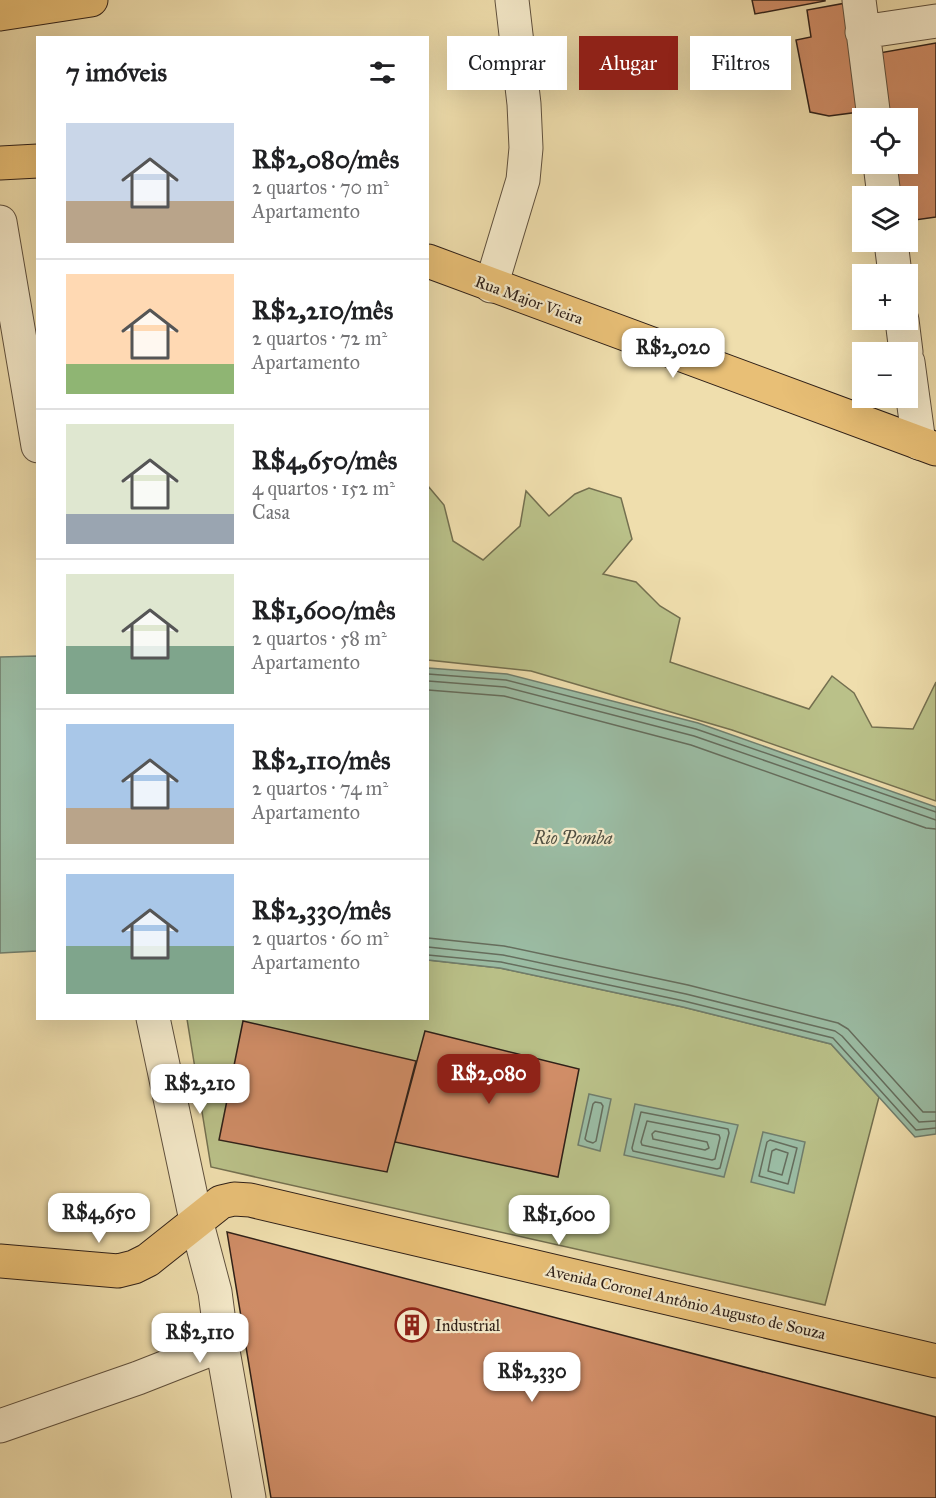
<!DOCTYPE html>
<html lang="pt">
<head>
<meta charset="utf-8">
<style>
	body { margin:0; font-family:"IM FELL Great Primer",serif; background:#f6f6f6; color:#202124; height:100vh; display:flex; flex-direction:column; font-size:22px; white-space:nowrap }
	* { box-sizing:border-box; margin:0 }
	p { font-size:20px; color:#757577 }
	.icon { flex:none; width:33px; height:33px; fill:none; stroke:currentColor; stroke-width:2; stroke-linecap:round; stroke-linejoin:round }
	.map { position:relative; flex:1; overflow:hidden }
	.sheet { position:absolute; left:36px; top:36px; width:393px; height:984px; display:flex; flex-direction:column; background:#fff; border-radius:0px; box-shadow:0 6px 24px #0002 }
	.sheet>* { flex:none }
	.hud { position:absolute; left:447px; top:36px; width:399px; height:54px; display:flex; gap:12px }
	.buttons { position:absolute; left:852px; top:108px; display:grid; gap:12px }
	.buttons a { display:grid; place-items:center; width:66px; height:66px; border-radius:0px; background:#fff; box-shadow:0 6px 24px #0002; font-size:30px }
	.price { position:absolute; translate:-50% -51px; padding:0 14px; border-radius:12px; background:#fff; color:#222; font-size:20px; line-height:39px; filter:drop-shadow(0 2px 3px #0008) }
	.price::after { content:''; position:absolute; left:50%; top:36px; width:18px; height:14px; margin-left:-9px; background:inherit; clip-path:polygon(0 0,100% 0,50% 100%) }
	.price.selected { background:#8f2418; color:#fff }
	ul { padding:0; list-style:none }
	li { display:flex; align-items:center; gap:18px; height:150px; padding:0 30px }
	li+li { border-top:2px solid #e0e0e0 }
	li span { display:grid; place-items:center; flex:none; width:168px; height:120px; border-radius:0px; color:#555 }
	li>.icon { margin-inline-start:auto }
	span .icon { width:72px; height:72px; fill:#fffc; stroke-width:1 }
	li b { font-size:26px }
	h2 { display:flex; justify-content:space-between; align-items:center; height:72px; padding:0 30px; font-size:26px }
	.pill { padding:0 21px; border-radius:0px; background:#fff; box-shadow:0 6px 24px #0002; font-size:21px; line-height:54px }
	.pill.selected { background:#8f2418; color:#fff }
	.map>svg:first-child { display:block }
	.green { fill:#bac189; stroke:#747050; stroke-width:1.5 }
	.water { fill:#9bbda5; stroke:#707e6d; stroke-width:1.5 }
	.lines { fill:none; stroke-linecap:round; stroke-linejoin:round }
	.shore { stroke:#656e5e; stroke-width:1.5 }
	.building { fill:#d08d67; stroke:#2f2018; stroke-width:1.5 }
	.minor-casing { stroke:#5f503d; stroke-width:35 }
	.major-casing { stroke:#2f2018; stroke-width:35 }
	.minor { stroke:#f5eaca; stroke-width:33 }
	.major { stroke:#e8bf76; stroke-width:33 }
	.labels { text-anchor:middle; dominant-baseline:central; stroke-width:4.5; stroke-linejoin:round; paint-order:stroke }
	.street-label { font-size:16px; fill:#2f2018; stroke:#f5eaca }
	.poi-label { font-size:16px; fill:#2f2018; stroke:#f5eaca; text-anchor:start }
	.water-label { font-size:18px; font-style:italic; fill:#4f4f42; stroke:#f5eaca }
</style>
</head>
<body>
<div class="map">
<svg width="936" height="1498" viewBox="0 0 936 1498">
	<rect width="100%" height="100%" fill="#efdead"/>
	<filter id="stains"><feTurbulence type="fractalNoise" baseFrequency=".00333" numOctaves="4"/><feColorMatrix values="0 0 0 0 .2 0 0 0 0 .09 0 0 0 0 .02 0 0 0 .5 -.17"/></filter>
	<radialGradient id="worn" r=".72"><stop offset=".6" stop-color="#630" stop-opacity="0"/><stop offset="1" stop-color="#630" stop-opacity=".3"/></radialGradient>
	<path class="green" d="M428,486L444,505L453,541L483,560L520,526L526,491L549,516L575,494L589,488L621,498L632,539L603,574L636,582L660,606L680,618L670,662L809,709L832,676L854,693L872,727L913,729L936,682V801L732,730L531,671L428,660Z
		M428,960L500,968L683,1007L831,1044L879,1097L825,1305L211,1167L187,1019L428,1018Z"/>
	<path class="water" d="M37,656V951L0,953V657Z
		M428,668L507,674L698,723L936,807V1134L915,1137L831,1044L683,1007L500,968L428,960Z
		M589,1094L611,1099L600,1151L578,1145Z
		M635,1104L738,1125L724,1177L624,1155Z
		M763,1132L805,1142L794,1193L751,1182Z"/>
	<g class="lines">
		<path class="shore" d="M428,674L506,680L696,729L936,812
			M428,681L505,687L694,736L936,820
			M428,690L504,696L691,745L926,828L936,829
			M428,938L504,946L688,985L838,1023L848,1029L923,1112H936
			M428,947L503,955L686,994L835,1031L842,1036L919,1122L936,1121
			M428,955L501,962L684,1001L833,1038L916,1130L936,1128
			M595,1102L601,1103L603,1106L596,1141L593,1143L587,1141L585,1139L593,1104Z
			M641,1112L728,1129L729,1133L720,1168L717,1169L633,1151L632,1148Z
			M647,1121L719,1135L720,1138L715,1159L712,1160L642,1145L641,1142Z
			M655,1131L707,1142L709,1148L705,1150L653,1139L652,1134Z
			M770,1140L797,1148L788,1184L759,1176L767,1142Z
			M776,1149L788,1153L782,1175L768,1171L772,1151Z"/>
	</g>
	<path class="building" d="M752,0H825V1L755,14Z
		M846,3L859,112L829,116L810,112L796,40L811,37L807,10Z
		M936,43V217L908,221V196H896L892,164H908V118H886L879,53Z
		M243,1021L416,1061L387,1172L219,1140Z
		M425,1031L579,1069L558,1177L395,1142Z
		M227,1232L936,1417V1498H271Z"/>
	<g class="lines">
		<g class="minor-casing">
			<path id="minor" d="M859,0L874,118
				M862,32L936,21
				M880,164L884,196
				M0,222L38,446
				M891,242L895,274
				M491,286L523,180L526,148L524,104L512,0
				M902,320L906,352
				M908,362L919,443
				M153,1018L196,1220L215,1292L222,1345L249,1498
				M0,1426L138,1378L222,1345"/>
		</g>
		<g class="major-casing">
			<path id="major" d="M0,14L91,0
				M0,163L38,161
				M428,261L936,449
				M0,1261L118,1271L134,1267L148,1260L221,1202L234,1199L250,1200L936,1361"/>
		</g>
		<use href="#minor" class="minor"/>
		<use href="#major" class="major"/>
	</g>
	<defs>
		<g id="building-ring" transform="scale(1.725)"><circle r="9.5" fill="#f5eaca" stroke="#8f2418" stroke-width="1.5"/><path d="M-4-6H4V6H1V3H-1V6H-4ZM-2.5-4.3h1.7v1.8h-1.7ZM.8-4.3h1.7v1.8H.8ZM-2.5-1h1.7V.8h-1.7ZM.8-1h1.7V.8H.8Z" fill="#8f2418"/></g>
	</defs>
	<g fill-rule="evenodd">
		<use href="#building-ring" x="412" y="1325"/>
	</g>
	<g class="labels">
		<g class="street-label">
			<text transform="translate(529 300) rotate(20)">Rua Major Vieira</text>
			<text transform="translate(686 1302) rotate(13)">Avenida Coronel Antônio Augusto de Souza</text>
		</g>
		<g class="poi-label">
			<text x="435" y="1325">Industrial</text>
		</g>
		<g class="water-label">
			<text x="573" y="838">Rio Pomba</text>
		</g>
	</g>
	<rect width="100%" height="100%" filter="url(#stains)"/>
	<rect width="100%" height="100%" fill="url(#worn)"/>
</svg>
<div class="buttons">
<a><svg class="icon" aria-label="locate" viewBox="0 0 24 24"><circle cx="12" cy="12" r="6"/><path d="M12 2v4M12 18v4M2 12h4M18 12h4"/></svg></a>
<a><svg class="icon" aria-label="layers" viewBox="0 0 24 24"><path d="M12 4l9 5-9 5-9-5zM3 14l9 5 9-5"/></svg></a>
<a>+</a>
<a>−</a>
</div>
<b class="price" style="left:673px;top:379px">R$2,020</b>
<b class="price selected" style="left:489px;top:1105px">R$2,080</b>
<b class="price" style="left:200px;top:1115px">R$2,210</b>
<b class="price" style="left:99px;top:1244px">R$4,650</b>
<b class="price" style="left:559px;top:1246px">R$1,600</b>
<b class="price" style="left:200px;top:1364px">R$2,110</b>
<b class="price" style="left:532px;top:1403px">R$2,330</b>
<div class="hud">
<a class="pill">Comprar</a>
<a class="pill selected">Alugar</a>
<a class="pill">Filtros</a>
</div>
<section class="sheet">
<h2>7 imóveis<svg class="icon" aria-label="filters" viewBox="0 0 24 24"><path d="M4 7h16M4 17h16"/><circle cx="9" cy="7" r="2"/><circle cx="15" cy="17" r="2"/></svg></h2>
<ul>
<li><span style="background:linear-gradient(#c9d6e8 65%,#b9a48a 0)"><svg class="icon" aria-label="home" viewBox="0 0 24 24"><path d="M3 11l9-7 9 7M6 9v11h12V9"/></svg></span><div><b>R$2,080/mês</b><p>2 quartos · 70 m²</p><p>Apartamento</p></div></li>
<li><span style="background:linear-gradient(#ffd9b3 75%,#8fb573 0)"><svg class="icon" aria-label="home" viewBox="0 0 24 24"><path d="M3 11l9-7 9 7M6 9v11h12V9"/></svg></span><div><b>R$2,210/mês</b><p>2 quartos · 72 m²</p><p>Apartamento</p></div></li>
<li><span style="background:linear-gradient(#dfe7d0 75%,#9aa5b1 0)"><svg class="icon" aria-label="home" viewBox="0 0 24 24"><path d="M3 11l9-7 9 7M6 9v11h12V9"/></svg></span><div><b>R$4,650/mês</b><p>4 quartos · 152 m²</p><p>Casa</p></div></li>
<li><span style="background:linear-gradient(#dfe7d0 60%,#7fa58c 0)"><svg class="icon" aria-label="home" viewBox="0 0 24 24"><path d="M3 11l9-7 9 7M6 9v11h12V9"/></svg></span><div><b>R$1,600/mês</b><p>2 quartos · 58 m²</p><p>Apartamento</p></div></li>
<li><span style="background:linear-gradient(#a9c7e8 70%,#b9a48a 0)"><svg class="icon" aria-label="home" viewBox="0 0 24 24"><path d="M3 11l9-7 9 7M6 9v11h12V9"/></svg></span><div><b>R$2,110/mês</b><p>2 quartos · 74 m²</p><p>Apartamento</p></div></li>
<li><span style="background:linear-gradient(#a9c7e8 60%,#7fa58c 0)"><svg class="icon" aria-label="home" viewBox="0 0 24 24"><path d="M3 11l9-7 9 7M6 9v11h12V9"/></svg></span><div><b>R$2,330/mês</b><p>2 quartos · 60 m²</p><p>Apartamento</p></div></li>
</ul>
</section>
</div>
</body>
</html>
